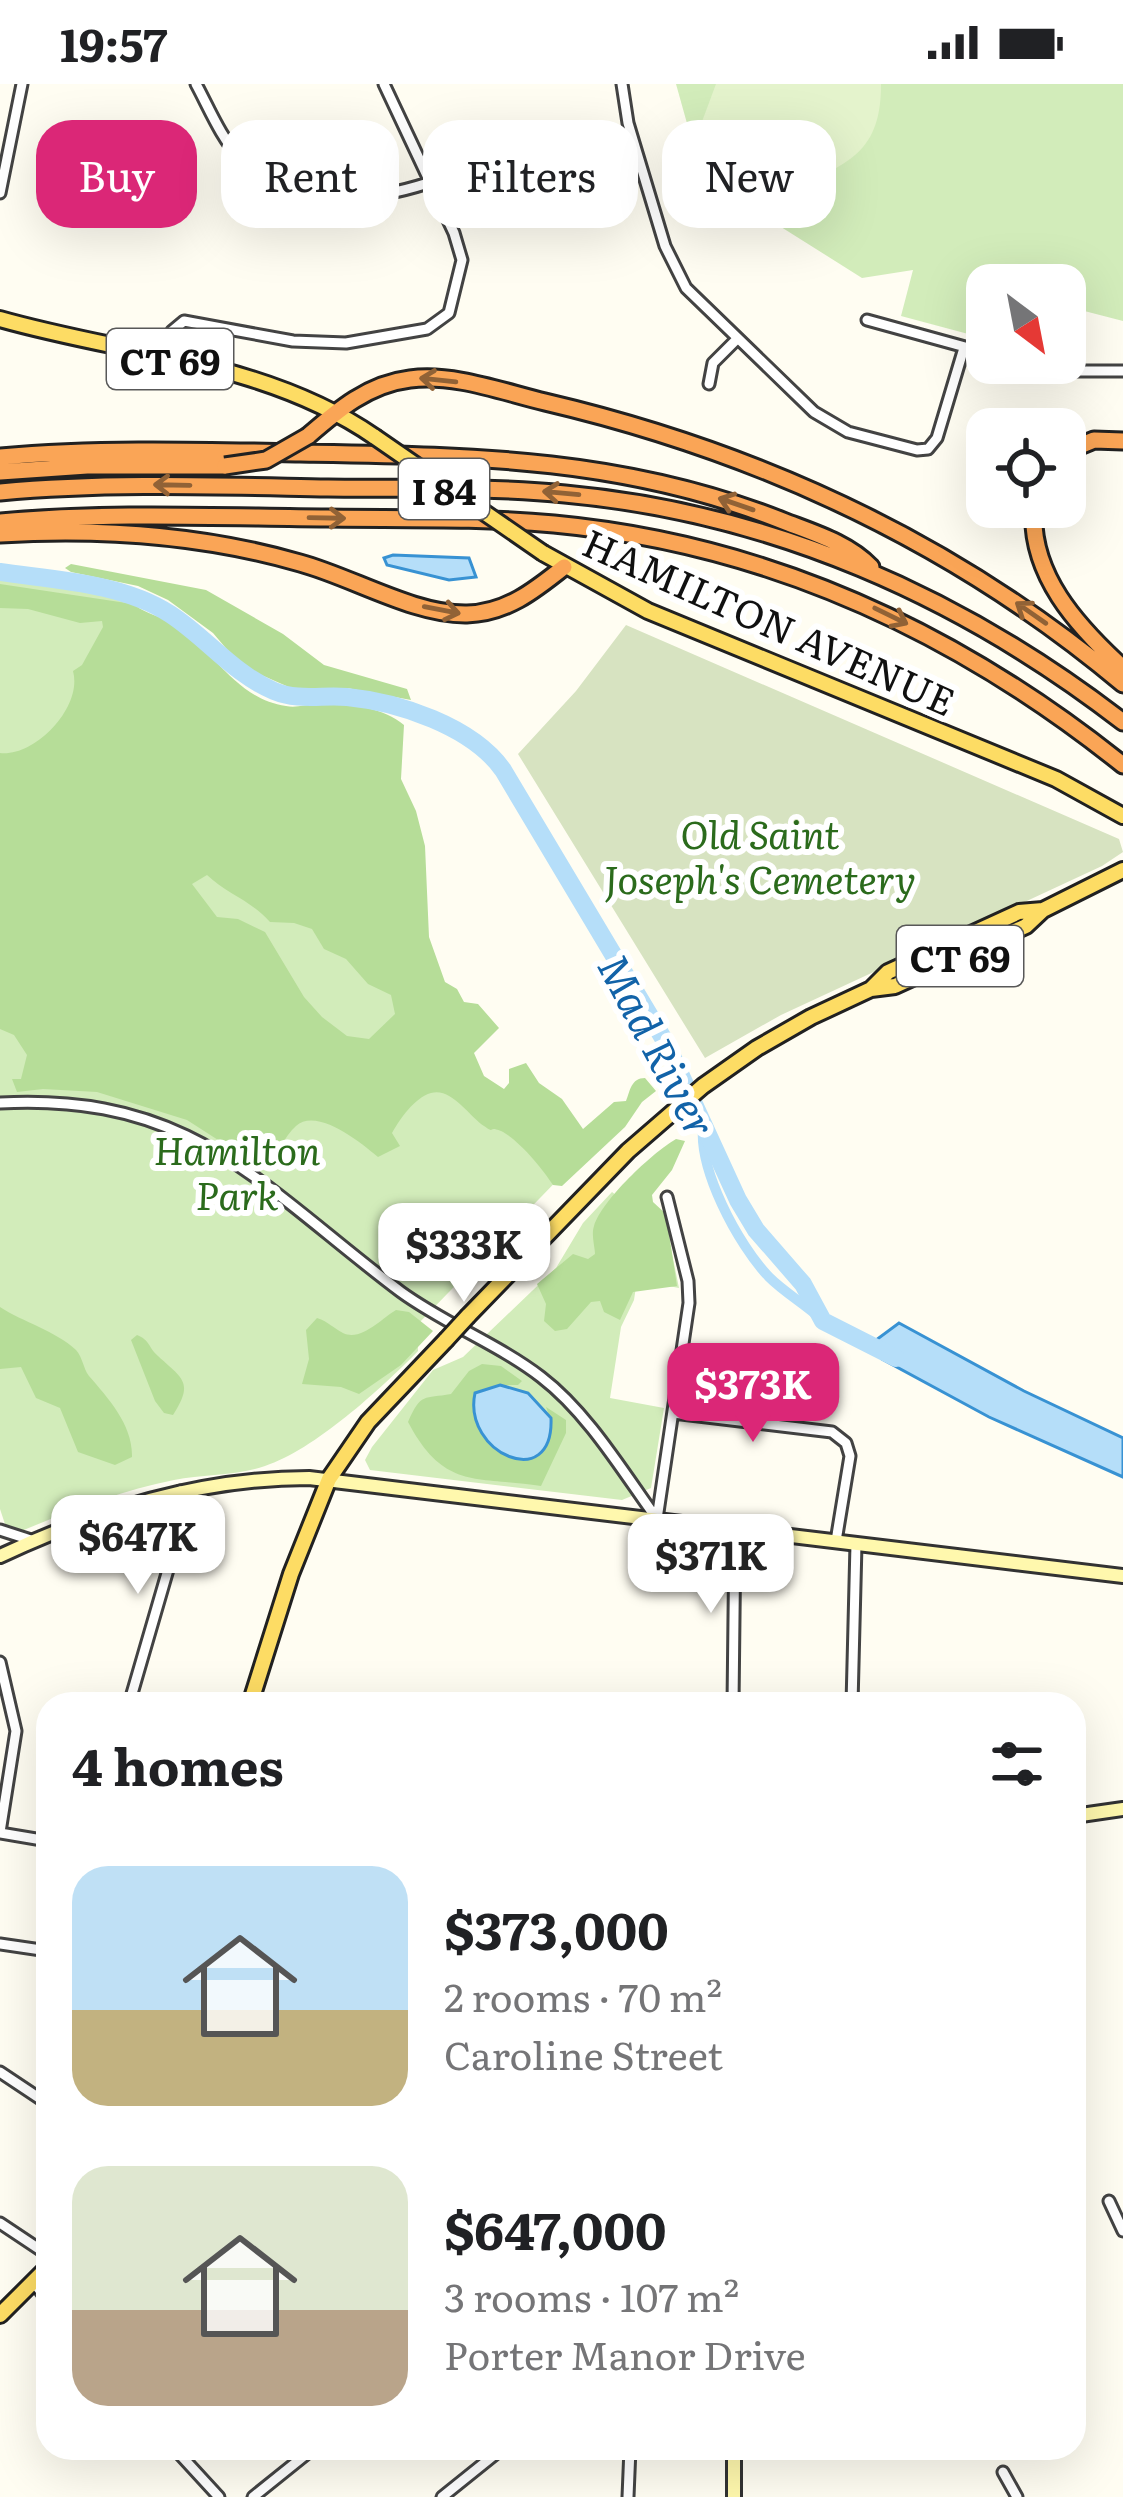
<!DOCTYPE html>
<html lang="en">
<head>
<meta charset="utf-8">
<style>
	body { margin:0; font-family:Literata,serif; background:#f2f2f2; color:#202124; height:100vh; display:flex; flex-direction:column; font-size:45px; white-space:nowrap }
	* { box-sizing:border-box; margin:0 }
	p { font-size:39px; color:#757577 }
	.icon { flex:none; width:66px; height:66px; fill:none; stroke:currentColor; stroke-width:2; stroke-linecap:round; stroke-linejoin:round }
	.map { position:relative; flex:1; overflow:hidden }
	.side { position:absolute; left:36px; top:1608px; width:1050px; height:768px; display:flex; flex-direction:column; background:#fff; border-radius:36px; box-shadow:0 12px 48px #0002 }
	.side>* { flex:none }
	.guide { position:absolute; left:36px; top:36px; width:1053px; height:108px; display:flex; gap:24px }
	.needle { width:78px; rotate:148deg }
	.buttons { position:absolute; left:966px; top:180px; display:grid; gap:24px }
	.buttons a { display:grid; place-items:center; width:120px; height:120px; border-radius:24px; background:#fff; box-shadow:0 12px 48px #0002; font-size:60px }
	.price { position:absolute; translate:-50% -102px; padding:0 27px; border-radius:24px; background:#fff; color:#222; font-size:39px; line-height:78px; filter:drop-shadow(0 3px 6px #0008) }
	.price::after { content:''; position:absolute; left:50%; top:72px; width:36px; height:27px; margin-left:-18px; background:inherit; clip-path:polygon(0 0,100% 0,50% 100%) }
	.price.selected { background:#db2777; color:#fff }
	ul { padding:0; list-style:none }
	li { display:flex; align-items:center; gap:36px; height:300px; padding:0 36px }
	li span { display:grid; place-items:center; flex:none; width:336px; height:240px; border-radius:36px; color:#555 }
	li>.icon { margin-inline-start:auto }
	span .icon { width:144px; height:144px; fill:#fffc; stroke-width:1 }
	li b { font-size:51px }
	h2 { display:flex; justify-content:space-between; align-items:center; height:144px; padding:0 36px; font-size:51px }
	.tag { padding:0 42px; border-radius:36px; background:#fff; box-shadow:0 12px 48px #0002; font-size:42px; line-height:108px }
	.tag.selected { background:#db2777; color:#fff }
	.status { display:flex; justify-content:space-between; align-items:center; height:84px; padding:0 60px; background:#fff; direction:ltr }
	.status svg { height:33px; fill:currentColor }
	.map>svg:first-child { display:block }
	.green { fill:#d2ecba }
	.forest { fill:#b6dd98; fill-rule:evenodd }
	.cemetery { fill:#d7e3c1 }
	.pitch { fill:#e4f3cc }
	.water { fill:#b5def9; stroke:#3892d3; stroke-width:3 }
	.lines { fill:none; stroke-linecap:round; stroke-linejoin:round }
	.canal { stroke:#b5def9; stroke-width:10 }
	.river { stroke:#b5def9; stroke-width:18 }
	.street-casing { stroke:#434343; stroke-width:15 }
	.secondary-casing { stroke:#323232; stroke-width:18 }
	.primary-casing { stroke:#212121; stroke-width:20 }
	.highway-casing { stroke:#212121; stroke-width:21 }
	.street { stroke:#fff; stroke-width:9 }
	.secondary { stroke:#fff8ad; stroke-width:12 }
	.primary { stroke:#fddc64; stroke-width:14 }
	.highway { stroke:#faa556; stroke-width:15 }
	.primary-bridge-casing { stroke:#212121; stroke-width:20; stroke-linecap:butt }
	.highway-bridge-casing { stroke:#212121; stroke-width:21; stroke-linecap:butt }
	.primary-bridge { stroke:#fddc64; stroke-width:14 }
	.highway-bridge { stroke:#faa556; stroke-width:15 }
	.oneway { stroke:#916236 }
	.labels { text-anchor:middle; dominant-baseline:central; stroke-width:12; stroke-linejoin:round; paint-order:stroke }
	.shield { fill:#fff; stroke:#585858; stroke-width:3 }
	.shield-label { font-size:36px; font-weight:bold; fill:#101010 }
	.street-label { font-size:39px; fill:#101010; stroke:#fff }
	.park-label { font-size:39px; font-style:italic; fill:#2b6b1c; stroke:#fff }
	.water-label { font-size:42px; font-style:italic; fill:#1263a8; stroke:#fff }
</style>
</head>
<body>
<div class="status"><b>19:57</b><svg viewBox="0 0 49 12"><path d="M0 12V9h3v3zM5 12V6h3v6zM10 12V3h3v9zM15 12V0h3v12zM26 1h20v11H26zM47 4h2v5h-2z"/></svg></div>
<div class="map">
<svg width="1123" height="2413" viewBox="0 0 1123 2413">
	<rect width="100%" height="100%" fill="#fffdf2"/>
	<path class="green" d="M676,0H1123V237L1065,222V201H987V255L901,232L913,186L862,194L702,93Z
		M0,488L91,498L145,516L76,605L218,679L446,968L572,1081L417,1241L418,1267C381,1305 314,1366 265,1382C236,1392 203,1390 174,1396C117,1407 63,1430 9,1452L0,1425Z
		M612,1108L652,1138L665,1136L679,1204L637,1196L634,1216L621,1243L610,1314L664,1324L651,1404L622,1416L370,1386L365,1376L372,1363L433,1286L463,1273L556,1184L583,1139Z"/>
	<path class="forest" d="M71,480L206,506L283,550L324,581L407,605L411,616L347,604L300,608L241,582L213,549L168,516L138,502L71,488L65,484Z
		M0,500L133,520C146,530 161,532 175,541C214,566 236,615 286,622C295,624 306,621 314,620C343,619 382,622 404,641L401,695L416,727L425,762L429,853L445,898L457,905L464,918L478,920L499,944L474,969L484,992L504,1005L509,999V985L526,979L539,999L562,1015L583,1045L614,1018L626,1017C630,1007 631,994 645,994L656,1007L642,1018L625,1043L562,1102L553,1101C543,1085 518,1055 501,1047C486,1041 497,1051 484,1042C469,1032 451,1003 431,1009C414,1014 400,1035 392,1049L400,1062L378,1073C364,1061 317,1022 296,1042C284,1053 278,1069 271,1082L229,1063L187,1036L97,1008L43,1005L17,1008L12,995H21L27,971L14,951L0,945V669C35,673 83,623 73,587L82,581L103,543L102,537L80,539L28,525L0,524ZM207,791C227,810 252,817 270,838L294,839L312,845L324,865L346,875L368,900L391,911L395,930L369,955L347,952L322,933L304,913L265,848L238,835L217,833L192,800Z
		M676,1055L685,1057L672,1086L652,1111L653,1118L666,1130L677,1202L633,1208L620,1236L604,1228L600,1217L591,1218L567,1245L555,1247L544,1237L546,1220L537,1200L573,1170L588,1175L595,1170C595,1163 591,1151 594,1142C602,1116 652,1069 676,1055Z
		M0,1223C23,1238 56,1247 76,1266C83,1274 83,1284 89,1292C108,1314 133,1341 132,1373L115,1381L78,1368L60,1324L36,1314L21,1283L0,1285Z
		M396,1226L409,1228L433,1247L401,1281L359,1310L341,1303L302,1300L309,1275L306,1246L317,1234C329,1238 333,1244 343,1249C361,1258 382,1234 396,1226Z
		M137,1251C150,1256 148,1263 158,1272C183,1295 194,1298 173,1331L164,1329L155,1317L131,1256Z
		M482,1280L501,1282L522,1297L518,1301H507L479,1342C492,1365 503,1371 529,1376L541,1366L552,1340L546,1323L566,1336V1349L541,1402C475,1392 444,1406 408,1338C421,1308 424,1315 451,1310L469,1287Z"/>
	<path class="cemetery" d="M626,541L1119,755L1123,768L1102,782L781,931L705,974L518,670L576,607Z"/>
	<path class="pitch" d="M716,0H881C881,22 878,45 863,63C838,92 784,108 748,93C727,84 712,68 697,51Z"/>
	<path class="water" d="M393,471L469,474L476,493L449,496L387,481L384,474Z
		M899,1239L1024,1307L1123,1354V1393L989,1333L882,1275L875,1267L876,1256Z
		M500,1301L528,1309L551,1334C554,1410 462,1369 475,1309Z"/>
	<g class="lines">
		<path class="canal" d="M704,1037C695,1082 739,1162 769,1193C785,1209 805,1220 821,1235"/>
		<path class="river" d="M0,488C55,496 123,499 170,530C207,554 232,589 274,607C298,617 321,611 347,613C398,618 472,642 503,686L666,959L738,1116L756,1146L803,1200L823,1237L896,1274"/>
		<g class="street-casing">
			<path id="street" d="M196,0C209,24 221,54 240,74C291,126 366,119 428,99
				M622,0L628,39L665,162L686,204L814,328L848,348L917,366L928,365L937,354L964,264
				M0,109L22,0
				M867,236L987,269
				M161,272L172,247L184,237L293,257L346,259L427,245L449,229L462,176L454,149L384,0
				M1035,279L1069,287H1123
				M709,300L713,279L736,256
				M0,1019C193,1009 260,1102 401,1208C445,1240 498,1260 541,1293C588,1329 623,1388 657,1435
				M673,1329L832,1348L846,1359L850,1372L836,1457
				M657,1435L689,1219L688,1197L667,1113
				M0,1446L34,1457
				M0,1578L16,1647L0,1748
				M129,1620L181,1441L180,1407
				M733,1620L735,1445
				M852,1620L856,1460
				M0,1749L48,1757
				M0,1860L48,1867
				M0,1988L48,2020
				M1109,2117L1123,2147
				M0,2139L48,2171
				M34,2199L48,2217
				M174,2364L219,2413
				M1003,2388L1017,2413
				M253,2413L314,2364
				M442,2413L503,2364
				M628,2413L630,2364"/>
		</g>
		<g class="secondary-casing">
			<path id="secondary" d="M0,1472C99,1426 199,1394 309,1394L1123,1492
				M1074,1732L1123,1725
				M734,2413V2364"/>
		</g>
		<g class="primary-casing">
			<path id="primary" d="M0,235C126,271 265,277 375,353
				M543,469L648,527L1056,695L1123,732
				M871,905L888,888L1019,828L1043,826
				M468,1232L628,1067L703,1002L757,964L811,933L871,905L895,902L1026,842L1043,826L1123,786
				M250,1620L291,1490L329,1395L368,1338L446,1256
				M0,2231L48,2183"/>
		</g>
		<g class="highway-casing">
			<path id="highway" d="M308,352C338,326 368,300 410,295C453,289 503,308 545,318C758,368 955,459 1123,600
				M1065,368L1094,356L1123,357
				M0,373C100,364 200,367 300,369C469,372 623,373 783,437C814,449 848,459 871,483
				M0,388L87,382H225
				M0,408C109,398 219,402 328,404C407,405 487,402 565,410C772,429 960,512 1123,638
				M1034,423C1029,490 1077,542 1123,584
				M0,438C109,428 218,433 327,434C402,435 479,433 554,440C767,460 957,548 1123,681
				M0,450C101,444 203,451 300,479C352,493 414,531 467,530C506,529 534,507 564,483"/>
		</g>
		<use href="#street" class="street"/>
		<use href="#secondary" class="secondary"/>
		<use href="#primary" class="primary"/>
		<use href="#highway" class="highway"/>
		<g class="primary-bridge-casing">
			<path id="primary-bridge" d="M375,353L543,469
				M446,1256L468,1232"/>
		</g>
		<g class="highway-bridge-casing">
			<path id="highway-bridge" d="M225,382L266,376L308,352"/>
		</g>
		<use href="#primary-bridge" class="primary-bridge"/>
		<use href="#highway-bridge" class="highway-bridge"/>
	</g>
	<defs><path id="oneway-shaft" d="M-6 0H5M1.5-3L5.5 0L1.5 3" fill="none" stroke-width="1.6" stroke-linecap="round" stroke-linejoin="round" transform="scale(3)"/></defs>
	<g class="oneway">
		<use href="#oneway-shaft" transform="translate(438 296) rotate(-174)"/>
		<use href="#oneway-shaft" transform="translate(172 401) rotate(-179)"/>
		<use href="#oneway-shaft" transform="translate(561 409) rotate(-175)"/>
		<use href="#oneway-shaft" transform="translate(736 420) rotate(-161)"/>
		<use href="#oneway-shaft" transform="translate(327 434) rotate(1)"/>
		<use href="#oneway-shaft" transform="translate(442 526) rotate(11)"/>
		<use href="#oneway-shaft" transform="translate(1031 529) rotate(-145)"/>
		<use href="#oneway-shaft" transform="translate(891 532) rotate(26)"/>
	</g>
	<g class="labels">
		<g class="shield">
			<rect x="107" y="245" width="126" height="60" rx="9"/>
			<rect x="399" y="375" width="90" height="60" rx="9"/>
			<rect x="897" y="842" width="126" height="60" rx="9"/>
		</g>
		<g class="shield-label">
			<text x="170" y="275">CT 69</text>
			<text x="444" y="405">I 84</text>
			<text x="960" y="872">CT 69</text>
		</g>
		<g class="street-label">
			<text transform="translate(770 536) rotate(24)">HAMILTON AVENUE</text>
		</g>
		<g class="park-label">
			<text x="760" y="748">Old Saint<tspan x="760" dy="45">Joseph's Cemetery</tspan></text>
			<text x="237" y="1064">Hamilton<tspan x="237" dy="45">Park</tspan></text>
		</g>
		<g class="water-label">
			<text transform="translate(659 961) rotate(62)">Mad River</text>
		</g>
	</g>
</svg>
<div class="buttons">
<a><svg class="needle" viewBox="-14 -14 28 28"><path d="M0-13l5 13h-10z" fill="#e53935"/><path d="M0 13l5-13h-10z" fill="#757577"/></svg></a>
<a><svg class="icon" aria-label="locate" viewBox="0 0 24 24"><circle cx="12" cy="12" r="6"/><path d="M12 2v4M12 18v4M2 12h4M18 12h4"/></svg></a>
</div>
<b class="price" style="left:464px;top:1221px">$333K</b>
<b class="price selected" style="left:753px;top:1361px">$373K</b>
<b class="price" style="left:138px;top:1513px">$647K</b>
<b class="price" style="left:711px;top:1532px">$371K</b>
<div class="guide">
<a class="tag selected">Buy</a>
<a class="tag">Rent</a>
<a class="tag">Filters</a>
<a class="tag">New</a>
</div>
<section class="side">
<h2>4 homes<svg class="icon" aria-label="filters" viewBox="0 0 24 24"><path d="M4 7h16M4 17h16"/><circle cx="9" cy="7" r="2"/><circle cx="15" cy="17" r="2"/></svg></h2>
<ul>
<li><span style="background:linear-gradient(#bfe0f5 60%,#c2b280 0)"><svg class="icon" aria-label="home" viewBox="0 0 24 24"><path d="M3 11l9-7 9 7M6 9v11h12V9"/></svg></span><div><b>$373,000</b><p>2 rooms · 70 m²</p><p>Caroline Street</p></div></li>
<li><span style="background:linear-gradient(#dfe7d0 60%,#b9a48a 0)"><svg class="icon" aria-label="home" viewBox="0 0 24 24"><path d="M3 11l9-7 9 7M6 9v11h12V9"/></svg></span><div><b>$647,000</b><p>3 rooms · 107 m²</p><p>Porter Manor Drive</p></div></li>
</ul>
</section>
</div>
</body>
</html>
